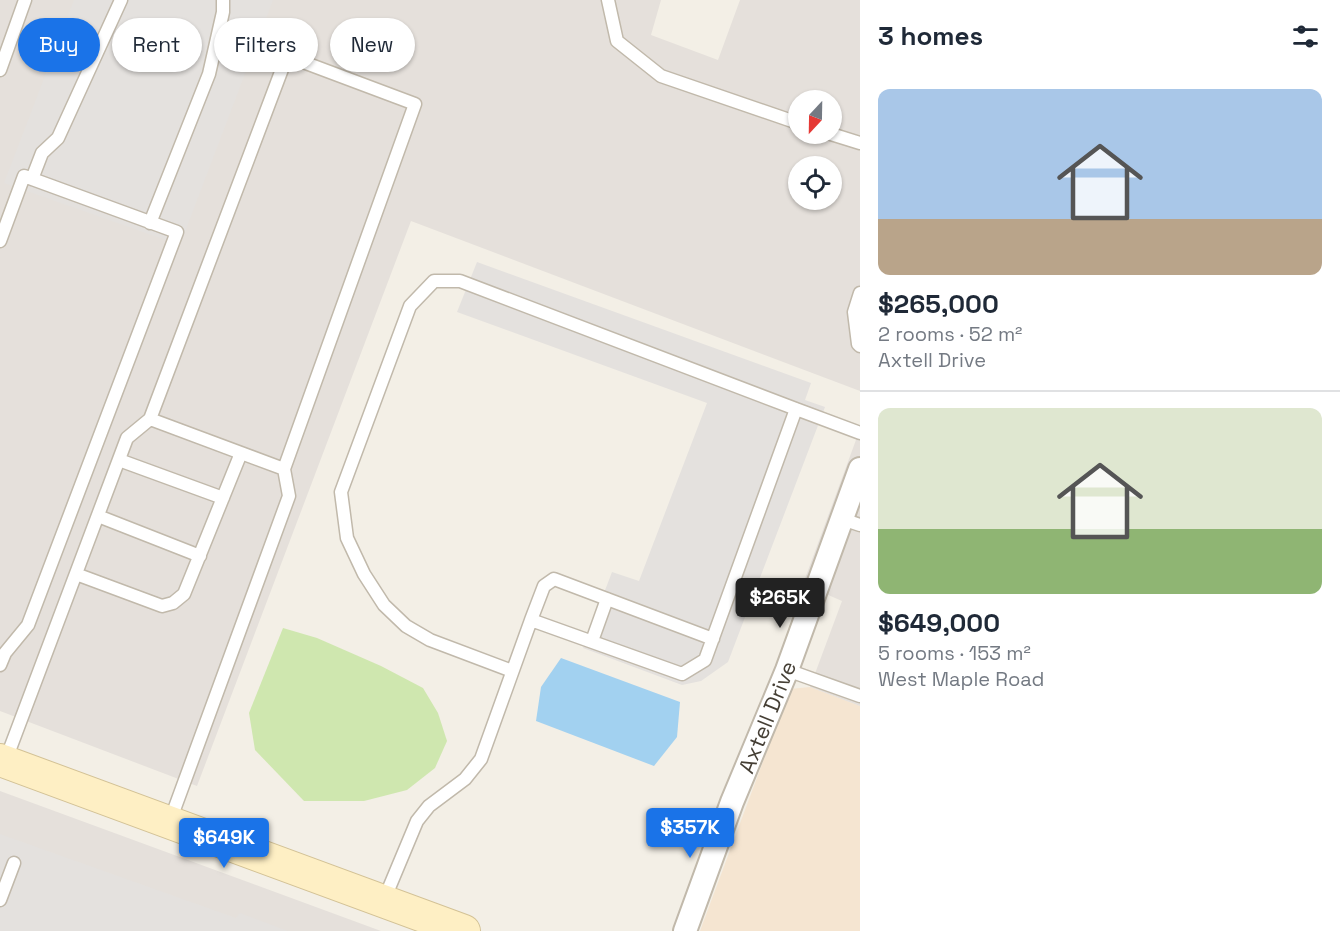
<!DOCTYPE html>
<html lang="en">
<head>
<meta charset="utf-8">
<style>
	body { margin:0; font-family:"Space Grotesk",sans-serif; background:#f6f6f7; color:#1f2937; height:100vh; display:flex; flex-direction:column; font-size:22px; white-space:nowrap }
	* { box-sizing:border-box; margin:0 }
	p { font-size:20px; color:#747a83 }
	.icon { flex:none; width:33px; height:33px; fill:none; stroke:currentColor; stroke-width:2; stroke-linecap:round; stroke-linejoin:round }
	.map { position:relative; flex:1; overflow:hidden }
	.side { display:flex; flex-direction:column; background:#fff; width:480px }
	.side>* { flex:none }
	.guide { position:absolute; left:18px; top:18px; width:570px; height:54px; display:flex; gap:12px }
	.needle { width:39px; rotate:202deg }
	.buttons { position:absolute; left:788px; top:90px; display:grid; gap:12px }
	.buttons a { display:grid; place-items:center; width:54px; height:54px; border-radius:50%; background:#fff; box-shadow:0 2px 4px #0004; font-size:30px }
	.price { position:absolute; translate:-50% -51px; padding:0 14px; border-radius:6px; background:#1a73e8; color:#fff; font-size:20px; line-height:39px; filter:drop-shadow(0 2px 3px #0008) }
	.price::after { content:''; position:absolute; left:50%; top:36px; width:18px; height:14px; margin-left:-9px; background:inherit; clip-path:polygon(0 0,100% 0,50% 100%) }
	.price.active { background:#222; color:#fff }
	ul { padding:0; list-style:none }
	li { display:grid; align-content:center; gap:12px; height:318px; padding:0 18px }
	li+li { border-top:2px solid #e0e1e3 }
	li span { display:grid; place-items:center; height:186px; border-radius:12px; color:#555 }
	li>.icon { margin-inline-start:auto }
	span .icon { width:108px; height:108px; fill:#fffc; stroke-width:1 }
	li b { font-size:26px }
	h2 { display:flex; justify-content:space-between; align-items:center; height:72px; padding:0 18px; font-size:26px }
	.pill { padding:0 21px; border-radius:27px; background:#fff; box-shadow:0 2px 4px #0004; font-size:21px; line-height:54px }
	.pill.active { background:#1a73e8; color:#fff }
	main { display:flex; flex:1; min-height:0 }
	.map>svg:first-child { display:block }
	.commercial { fill:#f5e5d1 }
	.industrial { fill:#e5e0db; fill-rule:evenodd }
	.green { fill:#cfe7af }
	.parking { fill:#e4e1de }
	.water { fill:#a2d1f0 }
	.lines { fill:none; stroke-linecap:round; stroke-linejoin:round }
	.service-casing { stroke:#c1b9ab; stroke-width:15 }
	.minor-casing { stroke:#c1b9ab; stroke-width:26 }
	.secondary-casing { stroke:#d3c296; stroke-width:34 }
	.service { stroke:#fff; stroke-width:12 }
	.minor { stroke:#fff; stroke-width:22 }
	.secondary { stroke:#feefc4; stroke-width:32 }
	.labels { text-anchor:middle; dominant-baseline:central; stroke-width:4.5; stroke-linejoin:round; paint-order:stroke }
	.street-label { font-size:22px; fill:#453f35; stroke:#fff }
</style>
</head>
<body>
<main>
<div class="map">
<svg width="860" height="931" viewBox="0 0 860 931">
	<rect width="100%" height="100%" fill="#f3efe6"/>
	<path class="commercial" d="M810,687L860,706V931H700L790,689Z"/>
	<path class="industrial" d="M0,0H661L651,35L718,60L740,0H860V391L411,221L197,786L0,711ZM798,100H831V134H798ZM798,166H831V200H798Z
		M860,429V706L810,687L842,601L803,584Z
		M0,791L381,931H0Z"/>
	<path class="green" d="M283,628L317,638L381,666L423,688L438,713L447,741L435,768L407,790L364,801H304L255,750L249,713Z"/>
	<path class="parking" d="M74,0H273L180,245L4,183Z
		M477,262L811,383L805,400L825,407L728,662L701,681L682,685L583,648L612,572L639,581L707,403L457,312Z
		M0,834L236,918L240,913L288,931H0Z"/>
	<path class="water" d="M561,658L680,702L677,737L654,766L536,721L541,687Z"/>
	<g class="lines">
		<g class="service-casing">
			<path id="service" d="M608,0L617,41L661,76L798,123
				M0,70L25,0
				M831,134L860,143
				M32,179L42,153L58,138L121,0
				M150,223L209,74L223,12V0
				M0,241L24,176L177,232L28,625L5,653L0,665
				M860,293L854,312L858,344L860,346
				M150,419L284,469
				M119,460L223,498
				M98,516L200,556
				M842,519L860,525
				M76,574L162,606L173,603L184,594L241,453
				M531,620L544,586L554,579L713,639
				M592,641L607,599
				M787,670L860,696
				M512,671L430,640L406,626L384,605L364,574L347,538L341,492L410,306L434,281H460L796,409
				M5,762L127,438L150,419L287,56L415,104L284,469L289,496L170,821
				M0,900L14,863
				M384,900L417,821L429,806L465,779L481,759L531,620L682,674L705,660L796,409L860,433"/>
		</g>
		<g class="minor-casing">
			<path id="minor" d="M685,931L732,802L787,670L860,469"/>
		</g>
		<g class="secondary-casing">
			<path id="secondary" d="M0,760L464,931"/>
		</g>
		<use href="#service" class="service"/>
		<use href="#minor" class="minor"/>
		<use href="#secondary" class="secondary"/>
	</g>
	<g class="labels">
		<g class="street-label">
			<text transform="translate(767 717) rotate(-68)">Axtell Drive</text>
		</g>
	</g>
</svg>
<div class="buttons">
<a><svg class="needle" viewBox="-14 -14 28 28"><path d="M0-13l5 13h-10z" fill="#e53935"/><path d="M0 13l5-13h-10z" fill="#747a83"/></svg></a>
<a><svg class="icon" aria-label="locate" viewBox="0 0 24 24"><circle cx="12" cy="12" r="6"/><path d="M12 2v4M12 18v4M2 12h4M18 12h4"/></svg></a>
</div>
<b class="price active" style="left:780px;top:629px">$265K</b>
<b class="price" style="left:690px;top:859px">$357K</b>
<b class="price" style="left:224px;top:869px">$649K</b>
<div class="guide">
<a class="pill active">Buy</a>
<a class="pill">Rent</a>
<a class="pill">Filters</a>
<a class="pill">New</a>
</div>
</div>
<section class="side">
<h2>3 homes<svg class="icon" aria-label="filters" viewBox="0 0 24 24"><path d="M4 7h16M4 17h16"/><circle cx="9" cy="7" r="2"/><circle cx="15" cy="17" r="2"/></svg></h2>
<ul>
<li><span style="background:linear-gradient(#a9c7e8 70%,#b9a48a 0)"><svg class="icon" aria-label="home" viewBox="0 0 24 24"><path d="M3 11l9-7 9 7M6 9v11h12V9"/></svg></span><div><b>$265,000</b><p>2 rooms · 52 m²</p><p>Axtell Drive</p></div></li>
<li><span style="background:linear-gradient(#dfe7d0 65%,#8fb573 0)"><svg class="icon" aria-label="home" viewBox="0 0 24 24"><path d="M3 11l9-7 9 7M6 9v11h12V9"/></svg></span><div><b>$649,000</b><p>5 rooms · 153 m²</p><p>West Maple Road</p></div></li>
</ul>
</section>
</main>
</body>
</html>
